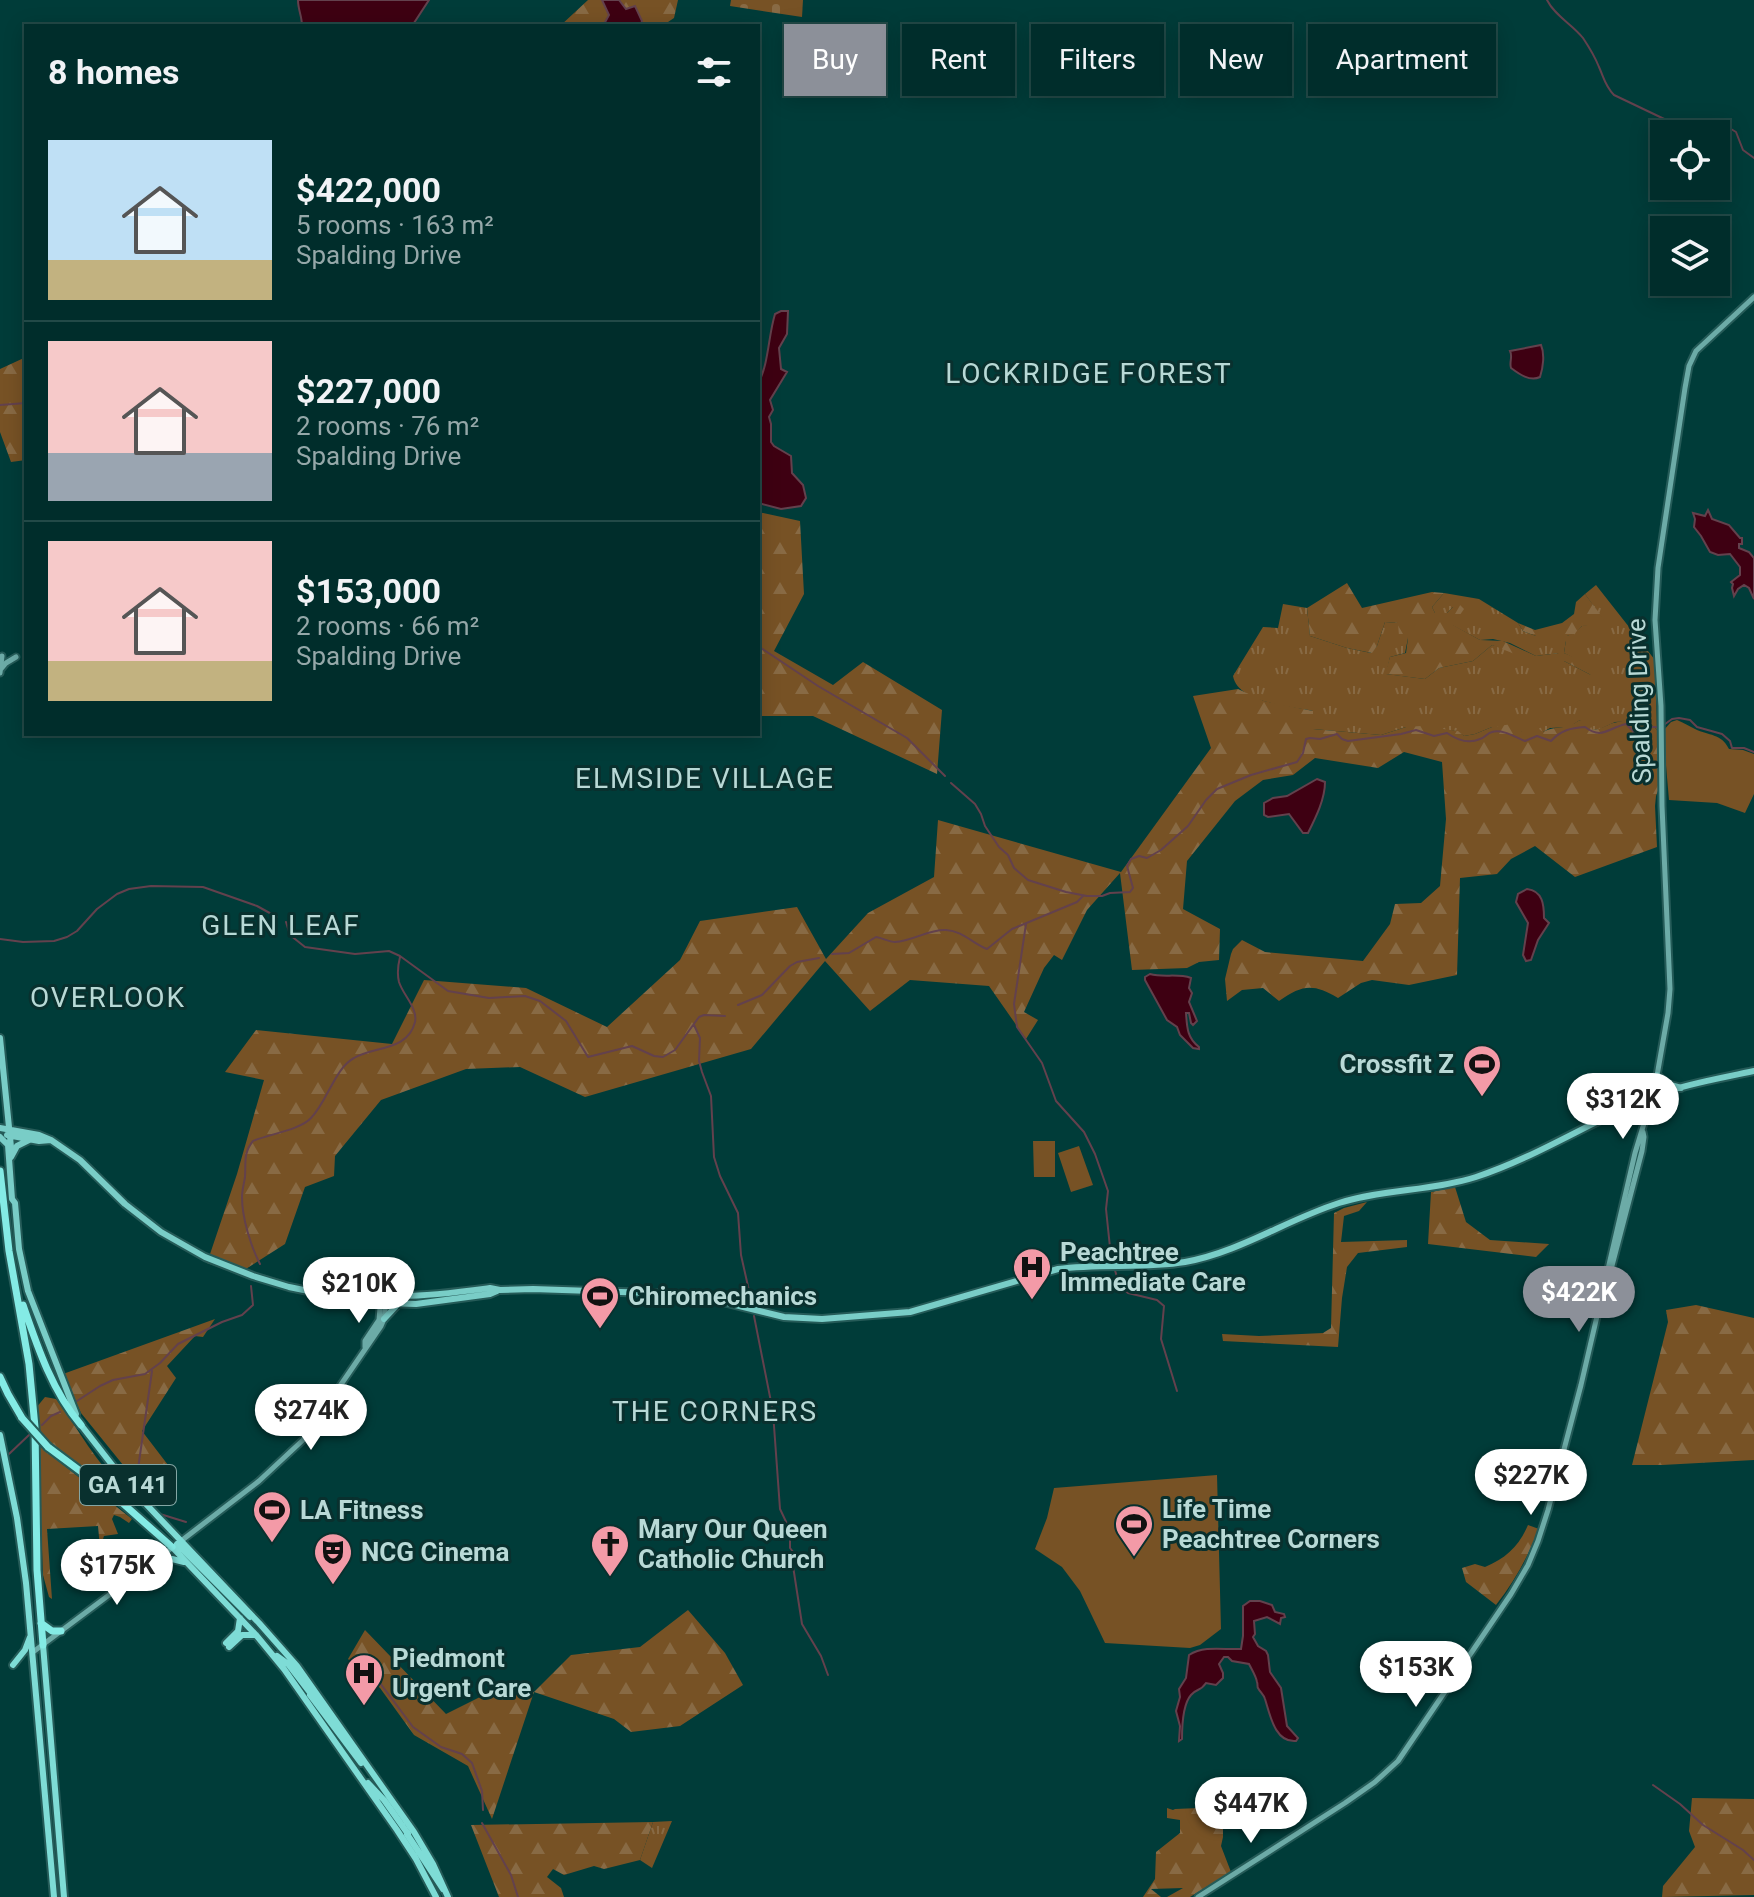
<!DOCTYPE html>
<html lang="en">
<head>
<meta charset="utf-8">
<style>
	body { margin:0; font-family:Roboto,sans-serif; background:#0a3533; color:#f1f3f6; height:100vh; display:flex; flex-direction:column; font-size:30px; white-space:nowrap }
	* { box-sizing:border-box; margin:0 }
	p { font-size:26px; color:#95a8a9 }
	.icon { flex:none; width:44px; height:44px; fill:none; stroke:currentColor; stroke-width:2; stroke-linecap:round; stroke-linejoin:round }
	.map { position:relative; flex:1; overflow:hidden }
	.panel { position:absolute; left:24px; top:24px; width:736px; height:712px; display:flex; flex-direction:column; background:#002d2b; border-radius:0px; box-shadow:0 4px 20px #0003,0 0 0 2px #224947 }
	.panel>* { flex:none }
	.guide { position:absolute; left:784px; top:24px; width:760px; height:72px; display:flex; gap:16px }
	.controls { position:absolute; left:1650px; top:120px; display:grid; gap:16px }
	.controls a { display:grid; place-items:center; width:80px; height:80px; border-radius:0px; background:#002d2b; box-shadow:0 4px 20px #0003,0 0 0 2px #224947; font-size:40px }
	.price { position:absolute; translate:-50% -68px; padding:0 18px; border-radius:28px; background:#fff; color:#222; font-size:26px; line-height:52px; filter:drop-shadow(0 2px 4px #0008) }
	.price::after { content:''; position:absolute; left:50%; top:48px; width:24px; height:18px; margin-left:-12px; background:inherit; clip-path:polygon(0 0,100% 0,50% 100%) }
	.price.selected { background:#8c9099; color:#fff }
	ul { padding:0; list-style:none }
	li { display:flex; align-items:center; gap:24px; height:200px; padding:0 24px }
	li+li { border-top:2px solid #224947 }
	li span { display:grid; place-items:center; flex:none; width:224px; height:160px; border-radius:0px; color:#555 }
	li>.icon { margin-inline-start:auto }
	span .icon { width:96px; height:96px; fill:#fffc; stroke-width:1 }
	li b { font-size:34px }
	h2 { display:flex; justify-content:space-between; align-items:center; height:96px; padding:0 24px; font-size:34px }
	.tag { padding:0 28px; border-radius:0px; background:#002d2b; box-shadow:0 4px 20px #0003,0 0 0 2px #224947; font-size:28px; line-height:72px }
	.tag.selected { background:#8c9099; color:#fff }
	.map>svg:first-child { display:block }
	.grass { fill:url(#grass-tufts) }
	.forest { fill:url(#forest-firs) }
	.cemetery { fill:url(#cemetery-stones) }
	.park { fill:#775225 }
	.water { fill:#3e0012; stroke:#63414d; stroke-width:2 }
	.lines { fill:none; stroke-linecap:round; stroke-linejoin:round }
	.stream { stroke:#63414d; stroke-width:2 }
	.secondary-casing { stroke:#255b58; stroke-width:9 }
	.primary-casing { stroke:#255b58; stroke-width:10 }
	.trunk-casing { stroke:#255b58; stroke-width:10 }
	.motorway-casing { stroke:#255b58; stroke-width:11 }
	.secondary { stroke:#6caba7; stroke-width:5 }
	.primary { stroke:#79cdc7; stroke-width:6 }
	.trunk { stroke:#7edcd6; stroke-width:6 }
	.motorway { stroke:#84ebe5; stroke-width:7 }
	.motorway-bridge-casing { stroke:#255b58; stroke-width:11; stroke-linecap:butt }
	.motorway-bridge { stroke:#84ebe5; stroke-width:7 }
	.labels { text-anchor:middle; dominant-baseline:central; stroke-width:6; stroke-linejoin:round; paint-order:stroke }
	.shield { fill:#09302e; stroke:#84a6a4; stroke-width:2 }
	.shield-label { font-size:24px; font-weight:bold; fill:#b8d9d6 }
	.street-label { font-size:26px; fill:#b8d9d6; stroke:#09302e }
	.poi-label { font-size:26px; font-weight:bold; fill:#b8d9d6; stroke:#09302e; text-anchor:start }
	.neighbourhood-label { font-size:28px; letter-spacing:2px; fill:#b8d9d6; stroke:#09302e }
</style>
</head>
<body>
<div class="map">
<svg width="1754" height="1897" viewBox="0 0 1754 1897">
	<defs>
		<pattern id="grass-tufts" width="24" height="20" patternUnits="userSpaceOnUse" patternTransform="scale(2)"><rect width="24" height="20" fill="#775225"/><path d="M3 7l-1-3M5 7V3M7 7l1-3M15 17l-1-3M17 17v-4M19 17l1-3" fill="none" stroke="#886a44"/></pattern>
		<pattern id="forest-firs" width="22" height="20" patternUnits="userSpaceOnUse" patternTransform="scale(2)"><rect width="22" height="20" fill="#775225"/><path d="M5 1l3.5 6h-7zM16 11l3.5 6h-7z" fill="#886a44"/></pattern>
		<pattern id="cemetery-stones" width="16" height="16" patternUnits="userSpaceOnUse" patternTransform="scale(2)"><rect width="16" height="16" fill="#775225"/><path d="M2 7V4a2 2 0 0 1 4 0v3zM10 15v-3a2 2 0 0 1 4 0v3z" fill="#886a44"/></pattern>
	</defs>
	<rect width="100%" height="100%" fill="#003c39"/>
	<path class="grass" d="M1596,585L1655,660L1657,730L1647,720L1615,722L1600,729L1593,730L1580,720L1569,727L1550,728L1543,732H1522L1492,727L1475,734L1464,736L1457,731L1406,727L1381,735L1313,729V711C1290,706 1238,703 1233,676L1263,627L1278,628L1283,604L1307,608L1310,636L1347,648L1371,653L1377,646L1385,622L1399,623L1408,638L1405,653L1390,657L1386,674L1425,679L1439,668L1473,661L1492,645L1551,661H1564L1591,675L1574,658L1564,653L1566,640L1560,653L1536,656L1510,643L1493,639L1480,640L1452,625L1453,607L1447,613H1435L1432,607L1444,593L1479,599L1518,623L1523,631L1536,636H1567L1574,633L1582,626L1605,622L1585,594Z
		M672,1821L652,1868L640,1860L653,1822Z"/>
	<path class="forest" d="M588,0H678L674,18L662,26H560Z
		M26,357V460L11,462L0,432V369Z
		M758,512L800,521L804,594L774,651L833,685L863,662L942,710L937,774L813,716H758Z
		M1347,583L1362,608L1432,592L1444,593L1432,607L1435,613H1447L1453,607L1460,605L1464,609L1453,625L1480,640L1503,641L1536,656L1559,653L1562,639L1566,640L1564,653L1593,665L1594,670L1591,675L1564,661L1535,662L1492,645L1473,661L1439,668L1425,679L1385,674L1390,657L1406,653L1408,638L1399,636L1398,623L1385,622L1377,646L1372,653L1347,648L1310,636L1307,608Z
		M1585,594L1606,622L1604,625L1582,626L1574,634L1567,636H1536L1523,631L1518,623L1535,630L1562,623L1574,614L1576,602Z
		M1238,689L1264,701L1313,711V729L1381,735L1406,727L1421,726L1458,731L1464,736L1475,734L1492,727L1512,724L1522,732L1536,727L1543,732C1556,725 1563,731 1580,720L1588,722L1593,730C1601,729 1605,726 1613,723C1623,720 1636,719 1647,720L1657,730L1658,745L1659,788L1656,796L1655,806L1657,847L1575,877L1535,846L1511,859L1497,874L1460,878L1457,975L1409,985L1372,980L1361,983L1338,998C1313,983 1302,985 1279,1001L1263,988L1242,990L1227,1001L1225,979L1231,954L1233,949L1242,940L1265,952L1363,961L1390,924L1395,904L1421,903L1440,886L1446,819L1442,762L1404,752L1378,768L1315,758L1293,775L1263,780L1235,801L1187,861L1183,909L1220,929L1219,960L1199,962L1187,968L1132,970L1120,873L1087,910L1062,960L1054,955L1044,968L1024,1012L1038,1020L1026,1039L989,986L910,980L870,1011L825,961L751,1049L585,1097L520,1067L466,1069L381,1100L335,1156L334,1176L305,1187L285,1244L238,1274L207,1263L237,1174L264,1080L225,1072L256,1030L392,1044L424,980L526,988L607,1027L680,960L700,921L797,907L826,959L868,913L934,877L938,820L1121,872L1211,748L1193,696Z
		M1455,1187L1466,1222L1490,1240L1549,1244L1536,1257L1428,1244L1431,1192Z
		M1367,1202L1359,1211L1344,1216L1341,1242L1407,1240V1247L1358,1253L1347,1267L1342,1298L1338,1347L1223,1341L1222,1334L1259,1336L1323,1333L1331,1328L1334,1213L1344,1208Z
		M1696,1305L1754,1318V1460L1662,1465H1632L1668,1322L1666,1310Z
		M215,1319L203,1337L195,1336L167,1366L176,1378L142,1431L168,1465L153,1502L81,1413L63,1374Z
		M45,1397L56,1399C79,1430 96,1463 124,1489H114L71,1461L38,1432L36,1408Z
		M38,1445L132,1519L129,1523L120,1517L114,1515L112,1519L118,1534L104,1536L100,1548L98,1526L47,1529L52,1599L49,1597L43,1575Z
		M1528,1525L1539,1529C1528,1556 1515,1581 1496,1605L1466,1582L1462,1568L1475,1564L1485,1567C1506,1558 1519,1546 1528,1525Z
		M688,1610L725,1653L743,1685L680,1726L631,1732L614,1719L534,1692L492,1819L468,1766L414,1735L380,1688L348,1659L365,1630L446,1714L506,1684L534,1692L571,1655L640,1647Z
		M1692,1798L1754,1799V1895L1662,1897L1663,1886L1695,1847L1689,1831Z
		M1223,1807V1837L1221,1846L1231,1872L1190,1897H1167L1183,1888L1151,1889L1161,1897H1138H1143L1155,1879L1156,1852L1180,1833V1820L1167,1818V1808L1173,1810L1175,1809Z
		M653,1822L640,1860L604,1869L594,1866L564,1875L553,1869L547,1877L561,1888L564,1897H499L471,1825Z"/>
	<path class="cemetery" d="M731,0H803L802,17L730,6Z"/>
	<path class="park" d="M1677,720C1684,723 1689,726 1695,729C1709,736 1721,733 1729,749L1743,750L1754,754V794L1745,813L1717,803L1669,800L1663,731L1671,722Z
		M1033,1141H1055V1177H1034Z
		M1079,1146L1093,1185L1071,1192L1058,1153Z
		M1217,1475L1221,1629L1200,1645L1190,1648L1105,1643L1080,1591L1062,1567L1035,1549L1047,1518L1054,1488Z"/>
	<path class="water" d="M298,0H429L412,26H302C302,16 298,10 298,0Z
		M602,0H619L626,9L635,6L642,21L640,26H603L609,15Z
		M781,311H788L787,334L779,348L781,369L787,372L770,400L773,410L769,417L771,424V442L774,446L791,456L792,473L803,485L806,498L801,506L781,509L758,503V384C769,363 768,337 775,314Z
		M1541,345C1545,354 1543,368 1540,377C1530,382 1519,374 1511,368C1509,362 1513,357 1510,351Z
		M1708,510L1712,519L1729,525L1740,538H1742V544H1739V548L1749,552L1754,558V599L1749,588L1744,585L1738,589L1734,596L1732,588L1733,584L1731,582L1740,575V567L1730,554L1718,555L1710,552L1701,536L1694,527L1695,519L1693,513L1705,516Z
		M1317,779L1325,782C1325,799 1316,817 1308,833H1303L1289,814L1268,817L1264,815V803L1273,798L1287,796Z
		M1527,889C1543,891 1544,905 1544,918L1549,923L1538,940L1531,960L1526,961L1523,955L1528,923L1516,902L1518,894Z
		M1150,974C1164,978 1177,973 1191,978L1189,988L1192,993L1189,1002L1197,1021L1193,1025L1191,1023L1189,1013H1186C1187,1027 1187,1038 1199,1047V1049L1193,1048L1180,1035L1177,1027L1167,1020L1145,980V977Z
		M1250,1601H1260L1272,1605L1275,1612L1284,1614L1285,1617L1281,1618L1280,1624L1267,1617L1254,1621L1255,1634L1253,1637L1258,1646L1266,1651L1268,1655L1270,1672L1281,1688L1287,1726L1298,1738L1296,1741C1275,1743 1270,1715 1265,1699C1264,1695 1260,1692 1258,1688C1257,1687 1258,1684 1257,1682C1256,1676 1252,1670 1249,1664L1232,1661L1228,1657H1224L1219,1664L1223,1673V1678L1216,1685L1206,1683C1200,1692 1197,1688 1191,1695C1183,1704 1182,1728 1182,1739L1179,1741L1180,1726L1176,1711L1180,1697L1179,1689L1186,1678L1189,1655C1205,1645 1224,1650 1241,1649L1243,1636V1606Z"/>
	<g class="lines">
		<path class="stream" d="M1547,0C1555,16 1572,24 1583,38C1589,47 1595,57 1599,67C1604,78 1605,86 1614,95L1681,127L1731,129L1736,132L1743,150L1754,158
			M0,405L26,403
			M758,646L818,686L907,738L945,776
			M951,783L975,804L981,814L985,826L999,847L1008,855L1014,868L1028,880L1066,892L1087,896H1102L1110,893L1130,892L1133,888L1127,866L1131,859L1139,856L1147,858L1161,850L1188,826L1206,800L1217,789L1251,775L1297,762L1303,753L1306,739L1310,738L1320,739L1337,734L1342,739L1348,741L1401,734L1416,730L1434,736L1447,733C1457,740 1469,744 1480,739C1485,738 1487,733 1492,732C1503,729 1515,737 1525,741L1537,736L1551,741C1561,730 1571,728 1585,727C1602,740 1608,728 1626,724L1634,732L1640,735L1652,727H1661L1672,719L1679,718L1690,720L1697,727L1722,734L1730,741L1732,748H1744L1754,752
			M286,922L290,935L305,947L355,954L389,951L400,956L448,991L489,998L525,996L540,1001L566,1021L588,1057L632,1046L654,1056L663,1057L675,1050L699,1017L704,1015L725,1016
			M1026,924L1014,1004L1017,1027L1042,1063L1056,1101L1084,1132L1095,1154L1108,1191L1106,1209L1111,1257L1120,1287L1128,1293L1157,1300L1164,1306L1161,1339L1177,1391
			M0,939L23,942L54,941L67,937L77,931L97,909L117,894L129,889L151,886L203,887L257,906L277,917
			M832,954L849,953L876,937C883,938 889,942 895,942C913,941 929,929 946,930C963,931 973,944 987,949L1012,929L1065,907L1077,902L1083,896
			M738,1005L762,995L790,966L797,962L819,958
			M694,1025L700,1038L699,1061L702,1072L711,1096L714,1157L720,1176L738,1213L741,1255L752,1304
			M260,1264C251,1247 242,1218 242,1197C242,1190 244,1184 245,1177C246,1163 243,1153 253,1141C269,1134 300,1130 311,1118C327,1102 335,1068 354,1058C374,1046 408,1051 415,1022C418,1008 403,995 399,982C397,974 398,965 400,957
			M754,1316L773,1412L780,1509L790,1530V1548L794,1553L793,1566L802,1624L821,1656L828,1675
			M77,1401L100,1386L113,1380L145,1374L160,1363L178,1344L222,1322L242,1315L253,1305L251,1286
			M42,1425L51,1416L60,1412
			M9,1454L29,1435
			M147,1501L138,1478V1469L152,1371
			M160,1514L186,1522
			M357,1659L365,1672L377,1679L413,1727L441,1747L462,1754L472,1763L482,1791L483,1810
			M1653,1785L1680,1804L1703,1825L1743,1850L1754,1860
			M482,1823L511,1875L518,1897"/>
		<g class="secondary-casing">
			<path id="secondary" d="M1,669L6,663L16,657
				M0,673L2,656
				M1608,1281L1642,1151L1644,1137L1643,1132
				M365,1347V1341L379,1320L381,1296
				M181,1541L259,1481L303,1440L381,1326L384,1319L386,1302
				M33,1652L173,1547
				M1198,1897L1345,1803L1375,1782L1398,1761L1511,1594L1528,1565L1538,1541L1548,1510L1581,1385L1635,1153L1655,1087L1668,1013L1670,989L1662,806L1661,706L1655,620L1658,568L1685,388L1689,366L1696,351L1754,297"/>
		</g>
		<g class="primary-casing">
			<path id="primary" d="M0,1038L11,1147
				M1657,1075L1667,1084L1681,1088
				M1630,1107L1641,1111L1646,1119
				M0,1128L39,1135L51,1140L80,1160L125,1204L161,1232L205,1257L253,1276L289,1287L333,1296L340,1300L358,1302L416,1304L490,1294L497,1291
				M7,1135L39,1141L51,1140
				M0,1137L8,1145L12,1199L15,1203L19,1249L28,1291L76,1414
				M11,1157L17,1146L31,1139
				M333,1296C352,1290 381,1296 402,1296C431,1296 460,1292 490,1288L500,1290L533,1289L680,1294L707,1298L784,1317L822,1319L910,1312L1058,1269C1100,1263 1143,1269 1185,1262C1240,1252 1286,1220 1339,1203C1383,1189 1432,1191 1476,1177C1540,1156 1597,1117 1659,1094C1690,1083 1722,1078 1754,1071
				M384,1319L398,1304"/>
		</g>
		<g class="trunk-casing">
			<path id="trunk" d="M81,1425L127,1484L259,1623L297,1666L414,1832L433,1864L448,1897
				M0,1435L17,1518L26,1583L54,1897
				M177,1544L250,1617
				M172,1547L256,1635L284,1669L397,1830L416,1859L436,1897
				M156,1560L172,1559L184,1562
				M226,1643L238,1631L240,1618
				M43,1645L64,1897
				M229,1647L242,1635H256
				M277,1656L288,1664L311,1694
				M13,1665L25,1650L30,1637
				M310,1695L361,1763
				M368,1783L384,1800L408,1834
				M407,1834L443,1889"/>
		</g>
		<g class="motorway-casing">
			<path id="motorway" d="M0,1171L9,1251L29,1364L35,1427L37,1570L43,1645
				M23,1305C37,1346 52,1391 81,1425
				M0,1377L8,1394L22,1418
				M48,1447L119,1500L172,1547
				M41,1623L52,1631H61"/>
		</g>
		<use href="#secondary" class="secondary"/>
		<use href="#primary" class="primary"/>
		<use href="#trunk" class="trunk"/>
		<use href="#motorway" class="motorway"/>
		<g class="motorway-bridge-casing">
			<path id="motorway-bridge" d="M22,1418L48,1447"/>
		</g>
		<use href="#motorway-bridge" class="motorway-bridge"/>
	</g>
	<defs>
		<g id="stadium-pin" transform="scale(2)"><path d="M0 17L-7.5 6A9.5 9.5 0 1 1 7.5 6Z" fill="#f39aa7" stroke="#09302e"/><path d="M0-5a6.5 5 0 1 0 0 10a6.5 5 0 1 0 0-10ZM-3.5-1.8h7v3.6h-7Z" fill="#111"/></g>
		<g id="hospital-pin" transform="scale(2)"><path d="M0 17L-7.5 6A9.5 9.5 0 1 1 7.5 6Z" fill="#f39aa7" stroke="#09302e"/><path d="M-5-5h3v3.5h4V-5h3V5h-3V1.5h-4V5h-3Z" fill="#111"/></g>
		<g id="church-pin" transform="scale(2)"><path d="M0 17L-7.5 6A9.5 9.5 0 1 1 7.5 6Z" fill="#f39aa7" stroke="#09302e"/><path d="M-1.2-6h2.4v3.5h3.3v2.4h-3.3V6h-2.4V-.1h-3.3v-2.4h3.3Z" fill="#111"/></g>
		<g id="theatre-pin" transform="scale(2)"><path d="M0 17L-7.5 6A9.5 9.5 0 1 1 7.5 6Z" fill="#f39aa7" stroke="#09302e"/><path d="M-5-5.5Q0-4 5-5.5V0Q5 5 0 6Q-5 5-5 0ZM-3.3-2.5H-1v1.5H-3.3ZM1-2.5H3.3v1.5H1ZM-2.8 1Q0 5.5 2.8 1Z" fill="#111"/></g>
	</defs>
	<g fill-rule="evenodd">
		<use href="#stadium-pin" x="1482" y="1064"/>
		<use href="#hospital-pin" x="1032" y="1267"/>
		<use href="#stadium-pin" x="600" y="1296"/>
		<use href="#stadium-pin" x="272" y="1510"/>
		<use href="#stadium-pin" x="1134" y="1524"/>
		<use href="#church-pin" x="610" y="1544"/>
		<use href="#theatre-pin" x="333" y="1552"/>
		<use href="#hospital-pin" x="364" y="1673"/>
	</g>
	<g class="labels">
		<rect class="shield" x="80" y="1465" width="96" height="40" rx="6"/>
		<g class="shield-label">
			<text x="128" y="1485">GA 141</text>
		</g>
		<g class="street-label">
			<text transform="translate(1639 701) rotate(-92)">Spalding Drive</text>
		</g>
		<g class="poi-label">
			<text x="1454" y="1064" text-anchor="end">Crossfit Z</text>
			<text x="1060" y="1252">Peachtree<tspan x="1060" dy="30">Immediate Care</tspan></text>
			<text x="628" y="1296">Chiromechanics</text>
			<text x="1162" y="1509">Life Time<tspan x="1162" dy="30">Peachtree Corners</tspan></text>
			<text x="300" y="1510">LA Fitness</text>
			<text x="638" y="1529">Mary Our Queen<tspan x="638" dy="30">Catholic Church</tspan></text>
			<text x="361" y="1552">NCG Cinema</text>
			<text x="392" y="1658">Piedmont<tspan x="392" dy="30">Urgent Care</tspan></text>
		</g>
		<g class="neighbourhood-label">
			<text x="1089" y="373">LOCKRIDGE FOREST</text>
			<text x="705" y="778">ELMSIDE VILLAGE</text>
			<text x="281" y="925">GLEN LEAF</text>
			<text x="108" y="997">OVERLOOK</text>
			<text x="715" y="1411">THE CORNERS</text>
		</g>
	</g>
</svg>
<div class="controls">
<a><svg class="icon" aria-label="locate" viewBox="0 0 24 24"><circle cx="12" cy="12" r="6"/><path d="M12 2v4M12 18v4M2 12h4M18 12h4"/></svg></a>
<a><svg class="icon" aria-label="layers" viewBox="0 0 24 24"><path d="M12 4l9 5-9 5-9-5zM3 14l9 5 9-5"/></svg></a>
</div>
<b class="price" style="left:1623px;top:1141px">$312K</b>
<b class="price" style="left:359px;top:1325px">$210K</b>
<b class="price selected" style="left:1579px;top:1334px">$422K</b>
<b class="price" style="left:311px;top:1452px">$274K</b>
<b class="price" style="left:1531px;top:1517px">$227K</b>
<b class="price" style="left:117px;top:1607px">$175K</b>
<b class="price" style="left:1416px;top:1709px">$153K</b>
<b class="price" style="left:1251px;top:1845px">$447K</b>
<div class="guide">
<a class="tag selected">Buy</a>
<a class="tag">Rent</a>
<a class="tag">Filters</a>
<a class="tag">New</a>
<a class="tag">Apartment</a>
</div>
<section class="panel">
<h2>8 homes<svg class="icon" aria-label="filters" viewBox="0 0 24 24"><path d="M4 7h16M4 17h16"/><circle cx="9" cy="7" r="2"/><circle cx="15" cy="17" r="2"/></svg></h2>
<ul>
<li><span style="background:linear-gradient(#bfe0f5 75%,#c2b280 0)"><svg class="icon" aria-label="home" viewBox="0 0 24 24"><path d="M3 11l9-7 9 7M6 9v11h12V9"/></svg></span><div><b>$422,000</b><p>5 rooms · 163 m²</p><p>Spalding Drive</p></div></li>
<li><span style="background:linear-gradient(#f6c9c9 70%,#9aa5b1 0)"><svg class="icon" aria-label="home" viewBox="0 0 24 24"><path d="M3 11l9-7 9 7M6 9v11h12V9"/></svg></span><div><b>$227,000</b><p>2 rooms · 76 m²</p><p>Spalding Drive</p></div></li>
<li><span style="background:linear-gradient(#f6c9c9 75%,#c2b280 0)"><svg class="icon" aria-label="home" viewBox="0 0 24 24"><path d="M3 11l9-7 9 7M6 9v11h12V9"/></svg></span><div><b>$153,000</b><p>2 rooms · 66 m²</p><p>Spalding Drive</p></div></li>
</ul>
</section>
</div>
</body>
</html>
